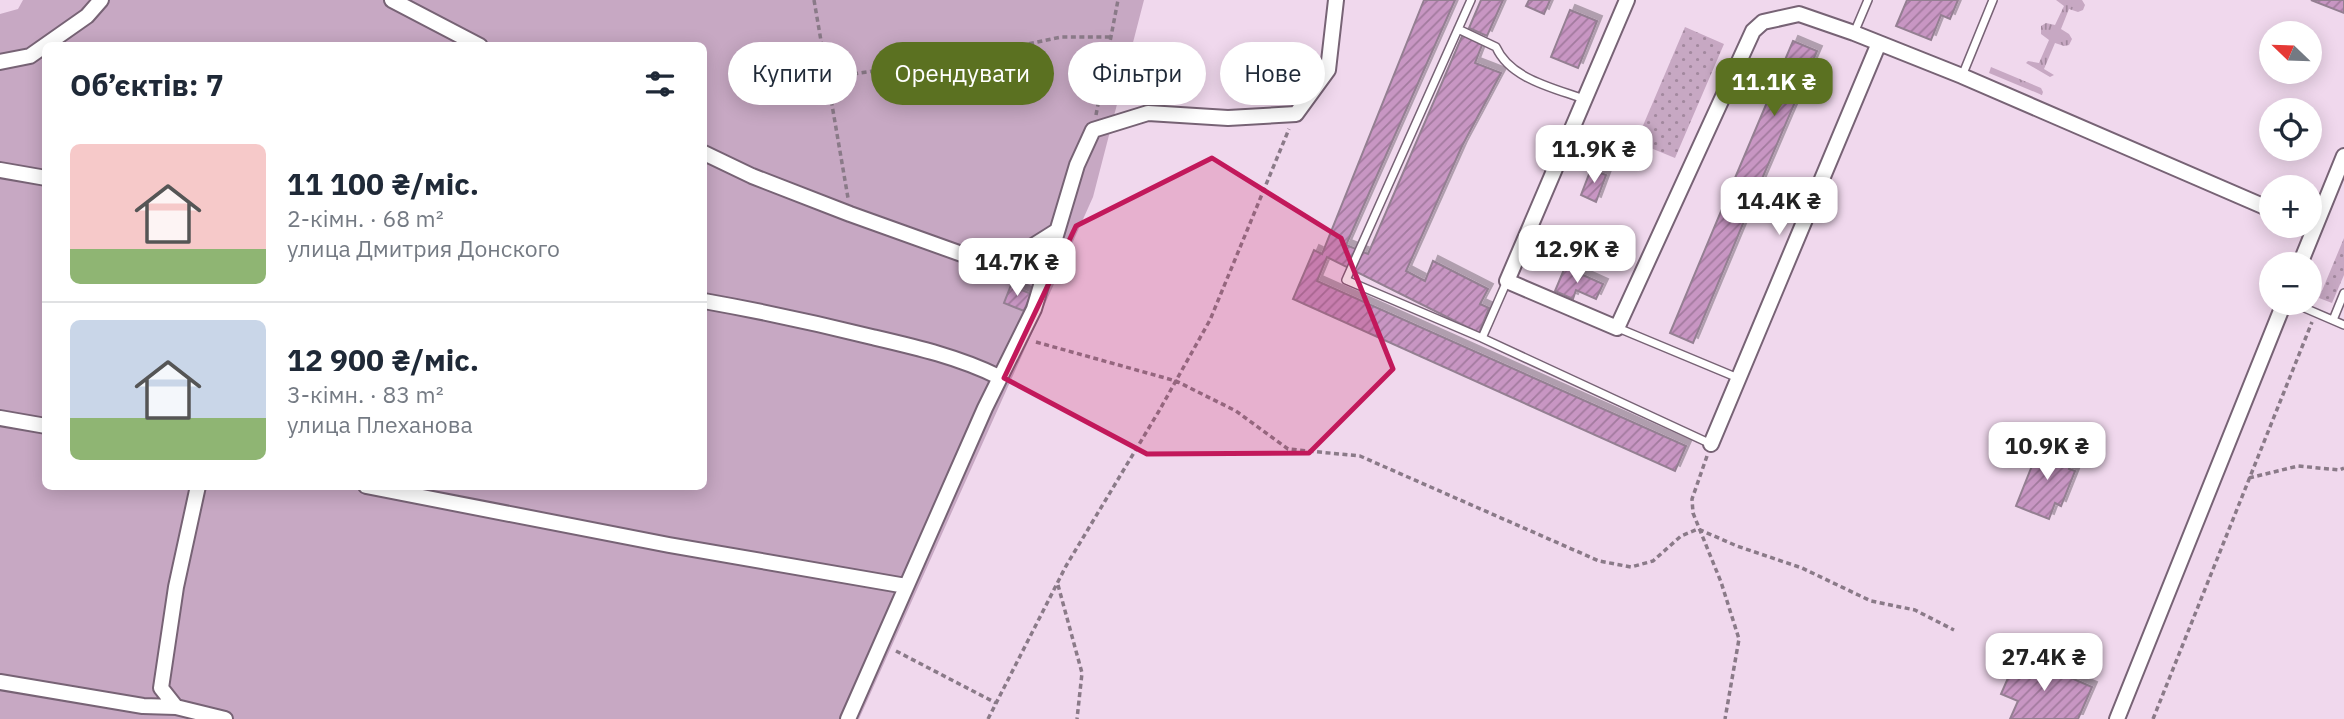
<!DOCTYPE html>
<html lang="uk">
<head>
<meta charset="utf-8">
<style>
	body { margin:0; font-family:"IBM Plex Sans",sans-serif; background:#f2f2f3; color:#1f2937; height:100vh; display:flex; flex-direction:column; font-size:26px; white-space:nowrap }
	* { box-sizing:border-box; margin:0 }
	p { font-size:23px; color:#747a83 }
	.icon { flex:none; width:38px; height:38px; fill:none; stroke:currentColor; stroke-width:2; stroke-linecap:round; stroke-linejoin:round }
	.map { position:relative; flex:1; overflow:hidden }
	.details { position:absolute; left:42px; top:42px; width:665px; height:448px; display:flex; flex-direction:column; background:#fff; border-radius:10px; box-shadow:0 4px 18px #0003 }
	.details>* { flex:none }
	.top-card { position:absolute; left:728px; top:42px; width:665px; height:63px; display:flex; gap:14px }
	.needle { width:46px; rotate:293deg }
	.fabs { position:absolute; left:2259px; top:21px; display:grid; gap:14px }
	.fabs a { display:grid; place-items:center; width:63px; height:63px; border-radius:50%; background:#fff; box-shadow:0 4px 18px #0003; font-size:35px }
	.price { position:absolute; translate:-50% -60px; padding:0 16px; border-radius:14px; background:#fff; color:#222; font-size:23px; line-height:46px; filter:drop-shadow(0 2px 4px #0008) }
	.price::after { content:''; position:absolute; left:50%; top:42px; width:21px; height:16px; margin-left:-10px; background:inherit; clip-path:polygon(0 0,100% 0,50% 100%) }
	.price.selected { background:#5b7121; color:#fff }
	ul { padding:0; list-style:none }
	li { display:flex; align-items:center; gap:21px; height:175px; padding:0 28px }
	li+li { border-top:2px solid #e0e1e3 }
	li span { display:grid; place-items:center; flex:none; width:196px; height:140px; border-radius:10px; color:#555 }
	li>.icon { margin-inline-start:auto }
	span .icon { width:84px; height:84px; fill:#fffc; stroke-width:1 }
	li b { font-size:30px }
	h2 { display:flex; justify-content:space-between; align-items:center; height:84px; padding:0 28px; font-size:30px }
	.tag { padding:0 24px; border-radius:32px; background:#fff; box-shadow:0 4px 18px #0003; font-size:24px; line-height:63px }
	.tag.selected { background:#5b7121; color:#fff }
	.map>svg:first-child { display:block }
	.grass { fill:url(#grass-tufts) }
	.park { fill:url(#park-dots) }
	.garden { fill:#c7a8c3; fill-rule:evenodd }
	.building { fill:url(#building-hatch); stroke:#947f92; stroke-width:2; filter:url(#shadow) }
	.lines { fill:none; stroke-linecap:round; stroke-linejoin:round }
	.service-casing { stroke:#776375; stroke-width:10 }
	.minor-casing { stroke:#776375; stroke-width:18 }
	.path { stroke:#8a7a88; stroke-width:3.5; stroke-dasharray:5 3.5; stroke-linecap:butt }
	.service { stroke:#fff; stroke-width:7 }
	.minor { stroke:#fff; stroke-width:14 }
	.marked { fill:#c2185b; fill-opacity:0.2; stroke:#c2185b; stroke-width:5; stroke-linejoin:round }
</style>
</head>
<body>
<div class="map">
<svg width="2344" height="719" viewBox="0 0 2344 719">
	<defs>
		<pattern id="grass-tufts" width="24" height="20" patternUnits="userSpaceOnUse" patternTransform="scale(1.75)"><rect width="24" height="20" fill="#c7a8c3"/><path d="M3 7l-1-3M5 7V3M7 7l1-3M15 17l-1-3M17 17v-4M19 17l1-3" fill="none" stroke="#a2889e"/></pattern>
		<pattern id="park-dots" width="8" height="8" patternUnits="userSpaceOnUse" patternTransform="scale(1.75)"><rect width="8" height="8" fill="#c7a8c3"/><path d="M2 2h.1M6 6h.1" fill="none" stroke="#a2889e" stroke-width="1.8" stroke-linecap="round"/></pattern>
		<pattern id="building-hatch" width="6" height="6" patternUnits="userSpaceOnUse" patternTransform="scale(1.75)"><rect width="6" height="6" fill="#c896c3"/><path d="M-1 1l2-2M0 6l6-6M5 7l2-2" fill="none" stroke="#a27a9e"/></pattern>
		<filter id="shadow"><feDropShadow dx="5" dy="-5" stdDeviation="0" flood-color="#0004"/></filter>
	</defs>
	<rect width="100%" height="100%" fill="#f0d8ed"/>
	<path class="grass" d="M2056,0H2082L2085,5L2083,10L2078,12L2069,9L2061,29L2069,34L2072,39L2069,45L2064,46L2055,43L2044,69L2054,75L2050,77L2026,63L2028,61L2039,63L2049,40L2041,34V26L2046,23L2055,25L2064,6Z
		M1991,67L2041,88L2043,92L2042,95L1989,73Z"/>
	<path class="park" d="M1685,27L1724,44L1675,158L1636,142Z
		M2344,238V275L2332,303L2319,298Z"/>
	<path class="garden" d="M23,0H1144L1093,197L859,719H0V14L18,9ZM46,46H704V486H46Z"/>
	<path class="building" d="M1424,0H1455L1346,245L1368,254L1463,34L1482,45L1475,63L1501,73L1462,146L1406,271L1425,281L1433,261L1488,289L1480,304L1489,308L1479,333L1327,257L1317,281L1686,446L1675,471L1293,299L1314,250L1322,254Z
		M1481,0H1503L1487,36L1469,28Z
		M1529,0H1550L1544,14L1526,6Z
		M1907,0H1958L1950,19L1941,15L1931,40L1896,26Z
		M2311,0H2344V13Z
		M1570,10L1597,21L1578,68L1551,57Z
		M1793,41L1817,51L1755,195L1732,185Z
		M1591,169L1606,175L1596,202L1581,195Z
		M1732,185L1755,195L1693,343L1670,333Z
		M1565,267L1603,284L1596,299L1576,290L1573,299L1555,291Z
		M1011,285L1031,294L1024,311L1004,303Z
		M2041,443L2074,456L2069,469L2075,471L2061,506L2055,503L2049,519L2016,506Z
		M2018,655L2092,687L2078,719H2010L2018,701L2001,694Z"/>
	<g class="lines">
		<g class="service-casing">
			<path id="service" d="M1471,0L1346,280L1482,338L1711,444
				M1458,29L1496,47C1510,79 1554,88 1584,99
				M1854,33L1868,0
				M1962,76L1993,0
				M2293,303L2344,325
				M2333,320L2344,293
				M1618,328L1738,378
				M1482,338L1507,281"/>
		</g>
		<g class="minor-casing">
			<path id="minor" d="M392,0L480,46
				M1627,0L1507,281L1617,328L1753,31L1763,22L1799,14L1854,33L1962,76L2272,210
				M0,62L30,56L87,16L101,0
				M704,153L752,176L850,214L984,262L1017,256L1055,232
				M0,170L46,178
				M2300,264L2344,156
				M704,301C760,311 816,323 872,337C915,347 959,357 999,377
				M0,418L46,426
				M1711,444L1879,43
				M366,486L669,545L906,586
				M0,682L143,706L176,707L225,719
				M176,707L161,688L176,587L198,486
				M848,719L985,408L1034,309L1077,165L1093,130L1148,113L1228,118L1296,114L1328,70L1336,0
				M2117,719L2284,303"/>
		</g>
		<path class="path" d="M814,0L848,198
			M828,78L975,55L1061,37H1111
			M1096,115L1118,0
			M1036,342L1176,381L1236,411L1288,449L1360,456L1599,561L1631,567L1653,561L1681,536L1698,529L1737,546L1802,568L1871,601L1915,610L1954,630
			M1707,456L1692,499L1693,513L1721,582L1739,639L1725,719
			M2249,478L2298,466L2339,470L2344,468
			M1058,585L1082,673L1077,719
			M896,651L996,703
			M988,719L1066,566L1159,411L1210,320L1289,129
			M2153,719L2312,322"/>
		<use href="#service" class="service"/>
		<use href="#minor" class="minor"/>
	</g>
	<path class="marked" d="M1212,158L1341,238L1393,369L1309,453L1147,454L1004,378L1076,226Z"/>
</svg>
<div class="fabs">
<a><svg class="needle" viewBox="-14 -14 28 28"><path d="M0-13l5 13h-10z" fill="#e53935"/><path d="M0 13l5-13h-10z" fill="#747a83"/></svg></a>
<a><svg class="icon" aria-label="locate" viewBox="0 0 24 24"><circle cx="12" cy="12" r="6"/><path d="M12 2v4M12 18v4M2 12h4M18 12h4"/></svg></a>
<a>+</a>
<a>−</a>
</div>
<b class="price selected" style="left:1774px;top:118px">11.1K ₴</b>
<b class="price" style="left:1594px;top:185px">11.9K ₴</b>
<b class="price" style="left:1779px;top:237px">14.4K ₴</b>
<b class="price" style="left:1577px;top:285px">12.9K ₴</b>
<b class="price" style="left:1017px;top:298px">14.7K ₴</b>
<b class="price" style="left:2047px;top:482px">10.9K ₴</b>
<b class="price" style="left:2044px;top:693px">27.4K ₴</b>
<div class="top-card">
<a class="tag">Купити</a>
<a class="tag selected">Орендувати</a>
<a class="tag">Фільтри</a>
<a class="tag">Нове</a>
</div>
<section class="details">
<h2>Об’єктів: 7<svg class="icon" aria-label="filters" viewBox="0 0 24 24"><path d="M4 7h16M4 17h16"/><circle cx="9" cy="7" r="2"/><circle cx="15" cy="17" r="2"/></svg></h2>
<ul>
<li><span style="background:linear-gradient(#f6c9c9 75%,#8fb573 0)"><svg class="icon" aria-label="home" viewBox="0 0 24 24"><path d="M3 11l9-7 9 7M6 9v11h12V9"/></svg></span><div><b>11 100 ₴/міс.</b><p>2-кімн. · 68 m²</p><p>улица Дмитрия Донского</p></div></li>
<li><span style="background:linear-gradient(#c9d6e8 70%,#8fb573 0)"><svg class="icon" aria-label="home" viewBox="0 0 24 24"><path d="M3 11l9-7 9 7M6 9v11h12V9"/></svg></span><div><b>12 900 ₴/міс.</b><p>3-кімн. · 83 m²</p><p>улица Плеханова</p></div></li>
</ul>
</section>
</div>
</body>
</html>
